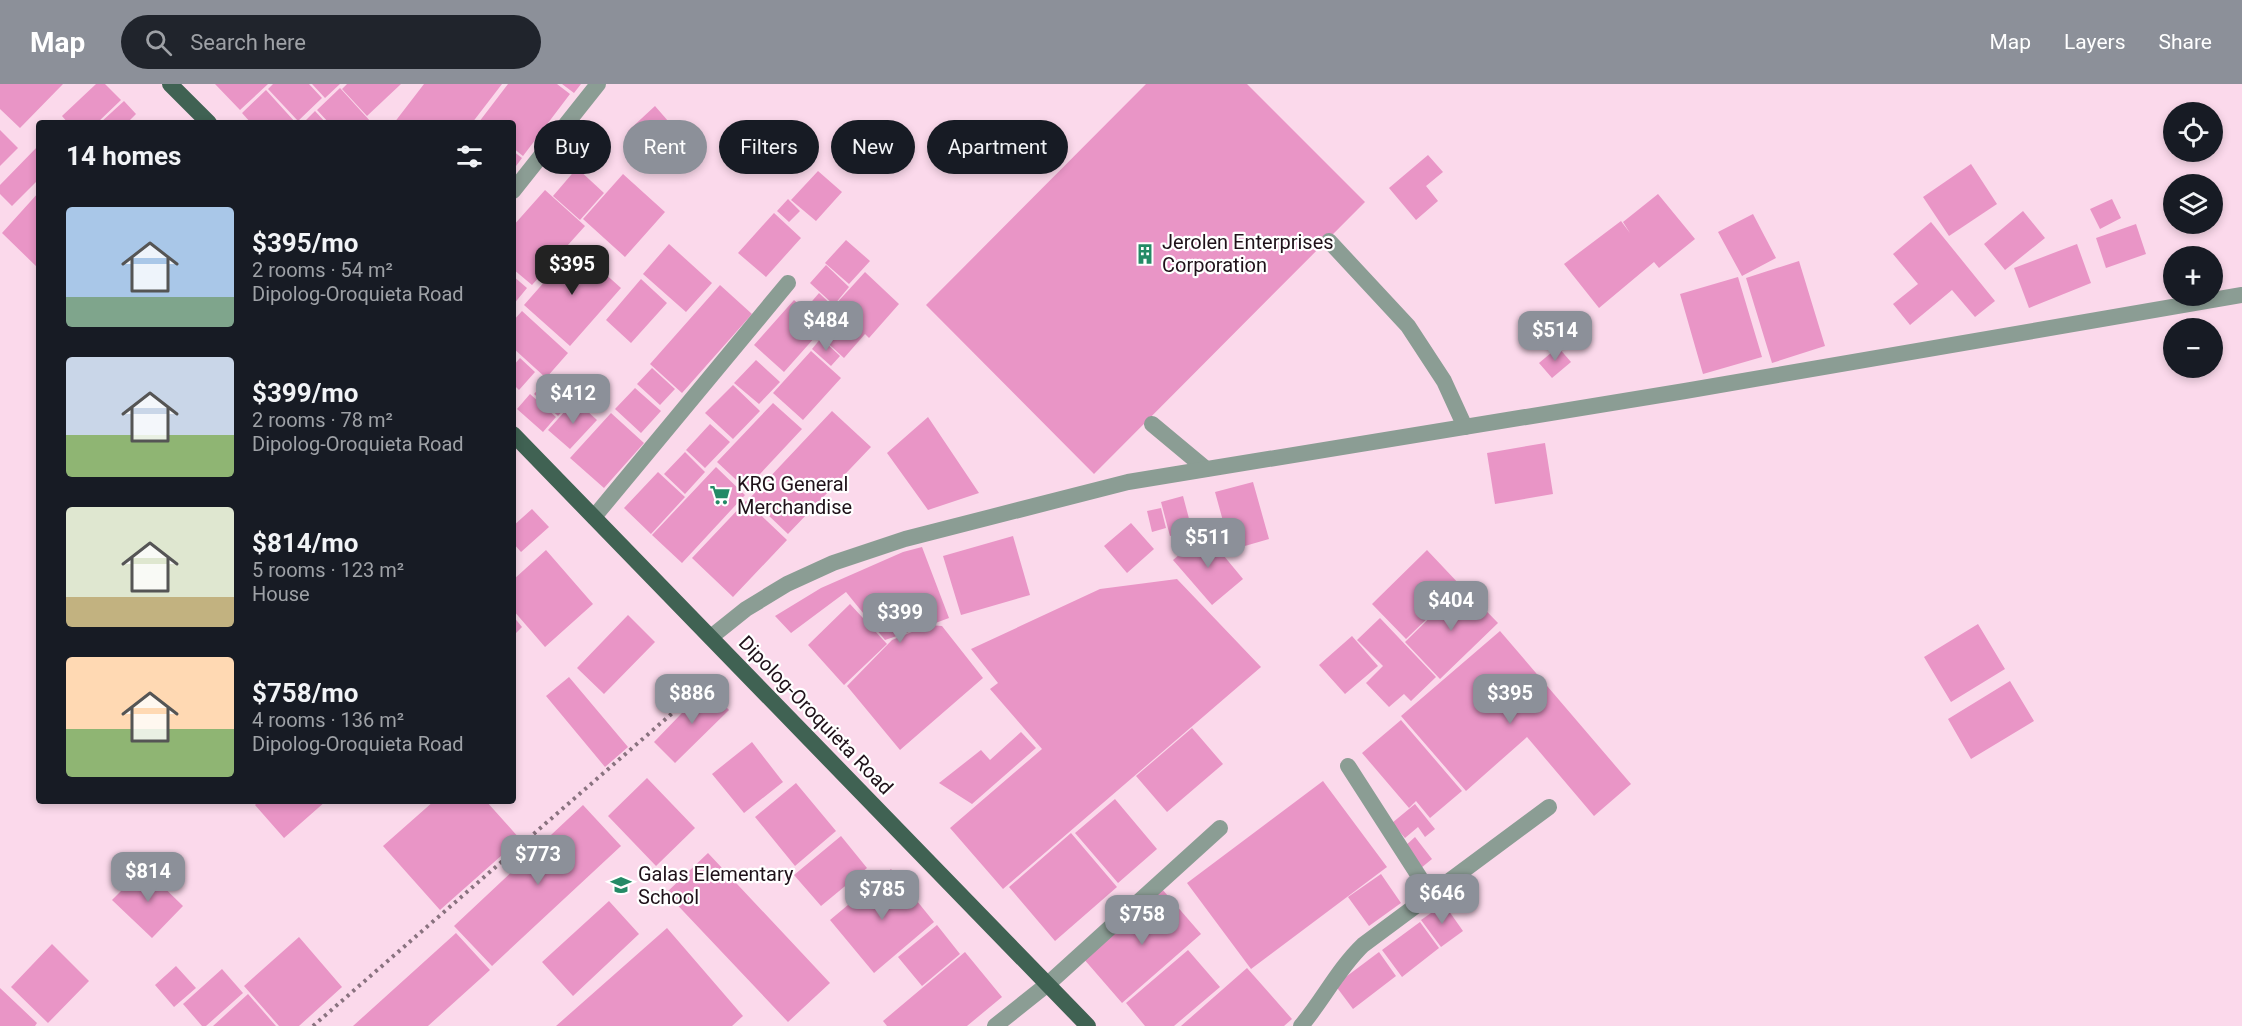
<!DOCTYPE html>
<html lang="en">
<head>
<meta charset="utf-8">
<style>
	body { margin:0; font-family:Roboto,sans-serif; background:#20242c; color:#f1f3f6; height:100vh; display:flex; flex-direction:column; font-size:22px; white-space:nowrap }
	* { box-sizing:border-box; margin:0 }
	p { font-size:20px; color:#9ea1a6 }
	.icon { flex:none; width:33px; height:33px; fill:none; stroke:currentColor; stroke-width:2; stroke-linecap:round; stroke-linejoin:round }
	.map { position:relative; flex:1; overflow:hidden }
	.details { position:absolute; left:36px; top:36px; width:480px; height:684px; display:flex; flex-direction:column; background:#171b24; border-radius:6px; box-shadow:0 3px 9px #0003 }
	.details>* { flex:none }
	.banner { position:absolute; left:534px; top:36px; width:570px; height:54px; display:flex; gap:12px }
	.buttons { position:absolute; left:2163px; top:18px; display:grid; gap:12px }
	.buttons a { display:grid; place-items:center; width:60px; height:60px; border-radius:50%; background:#171b24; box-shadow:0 3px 9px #0003; font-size:30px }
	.price { position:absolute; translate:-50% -51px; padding:0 14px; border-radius:12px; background:#8c9099; color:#fff; font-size:20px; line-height:39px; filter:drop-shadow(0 2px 3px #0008) }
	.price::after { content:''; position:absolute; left:50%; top:36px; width:18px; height:14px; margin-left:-9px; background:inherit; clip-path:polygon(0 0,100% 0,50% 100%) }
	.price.current { background:#222; color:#fff }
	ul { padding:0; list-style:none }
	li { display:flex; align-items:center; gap:18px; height:150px; padding:0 30px }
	li span { display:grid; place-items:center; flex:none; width:168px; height:120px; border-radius:6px; color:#555 }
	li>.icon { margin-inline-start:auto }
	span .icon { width:72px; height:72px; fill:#fffc; stroke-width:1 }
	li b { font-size:26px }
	h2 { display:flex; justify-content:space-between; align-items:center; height:72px; padding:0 30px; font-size:26px }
	.pill { padding:0 21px; border-radius:27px; background:#171b24; box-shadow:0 3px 9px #0003; font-size:21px; line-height:54px }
	.pill.current { background:#8c9099; color:#fff }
	header { display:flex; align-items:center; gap:36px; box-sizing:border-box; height:84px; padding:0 30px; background:#8c9099; color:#fff }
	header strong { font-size:28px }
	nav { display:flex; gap:33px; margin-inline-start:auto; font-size:21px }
	.search { width:420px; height:54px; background:#20242c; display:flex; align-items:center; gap:15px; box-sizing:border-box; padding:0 21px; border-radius:33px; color:#9ea1a6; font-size:22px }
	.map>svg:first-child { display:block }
	.building { fill:#e995c6 }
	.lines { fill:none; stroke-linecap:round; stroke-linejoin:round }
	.path { stroke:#89727f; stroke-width:4; stroke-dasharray:3 4.5; stroke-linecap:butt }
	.service { stroke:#8b9d94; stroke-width:16 }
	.minor { stroke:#8b9d94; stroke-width:16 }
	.tertiary { stroke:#8b9d94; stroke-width:16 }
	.primary { stroke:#406253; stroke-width:16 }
	.labels { text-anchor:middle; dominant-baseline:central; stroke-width:4.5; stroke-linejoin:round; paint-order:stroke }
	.poi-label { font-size:20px; fill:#1f1119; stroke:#fff; text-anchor:start }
	.street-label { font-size:20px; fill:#1f1119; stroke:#fff }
</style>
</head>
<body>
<header>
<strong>Map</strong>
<div class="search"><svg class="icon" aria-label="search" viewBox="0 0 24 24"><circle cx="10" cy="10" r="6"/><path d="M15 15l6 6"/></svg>Search here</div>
<nav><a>Map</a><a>Layers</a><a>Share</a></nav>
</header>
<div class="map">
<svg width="2242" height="942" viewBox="0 0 2242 942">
	<rect width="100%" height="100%" fill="#fbd9eb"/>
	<path class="building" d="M0,0H63L20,44L0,25Z
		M96,0H105L121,16L97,39H68L62,32Z
		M215,0H268L240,26Z
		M273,0H309L322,14L298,37L268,5Z
		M312,0H340L325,14Z
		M347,0H401L367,32L342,5Z
		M424,0H502L472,39H394Z
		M508,0H557L570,10L523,72L513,64V39L479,38Z
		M562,0H581L574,9Z
		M1146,0H1247L1365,118L1094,390L926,221Z
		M340,4L371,38L369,39H329L317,26Z
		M266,6L296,39H251L242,29Z
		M124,17L136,30L127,39H100Z
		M655,22L675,45L649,70L628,47Z
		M315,27L326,39H303Z
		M0,46L18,64L0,82Z
		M39,61V95L12,122L0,110V101Z
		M513,67L522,74L513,86Z
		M1428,71L1443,88L1426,102L1438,117L1416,136L1389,104Z
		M1971,80L1997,120L1949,152L1923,113Z
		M577,84L604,109L580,136L553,112Z
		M818,87L842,108L816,137L791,116Z
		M623,90L665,128L625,173L583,135Z
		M545,106L585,142L532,201L513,185V142Z
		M39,108V185L2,149Z
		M1658,110L1695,155L1659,184L1654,178L1599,224L1564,180L1621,137L1630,149L1623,138Z
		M788,115L800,127L789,138L777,127Z
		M2112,115L2121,134L2100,145L2090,125Z
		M2023,127L2045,154L2005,186L1984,160Z
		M774,129L801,154L766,193L738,169Z
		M1753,130L1776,174L1742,192L1718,148Z
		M1931,138L1995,217L1975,233L1952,206L1910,241L1893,220L1918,200L1893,170Z
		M2136,140L2146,170L2106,184L2096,154Z
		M846,156L870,177L849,200L825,179Z
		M669,160L712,199L686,228L643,190Z
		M2077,160L2091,199L2029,224L2014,184Z
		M575,163L621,204L570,262L524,221Z
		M1799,177L1825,262L1772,279L1746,194Z
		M826,181L849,203L834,221L810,199Z
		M865,188L899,220L869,254L865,250L844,274L821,253L842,229L834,222Z
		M513,192L527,204L513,221Z
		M1738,193L1762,273L1703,290L1680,210Z
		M641,195L667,219L631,259L606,236Z
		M720,201L752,230L682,309L650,280Z
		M819,209L838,227L826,240L807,223Z
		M794,216L824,243L784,288L754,261Z
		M522,227L568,269L546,294L513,264V237Z
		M821,254L840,272L831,282L812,265Z
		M1558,263L1571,278L1552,294L1539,279Z
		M811,267L841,294L803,336L773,309Z
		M520,274L535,288L519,306L513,300V282Z
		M756,276L780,298L759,320L734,299Z
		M652,284L675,305L660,321L637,300Z
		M551,291L575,313L558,332L534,310Z
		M733,301L760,327L733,355L705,329Z
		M635,304L661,327L641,349L615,325Z
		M530,310L556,333L543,348L517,325Z
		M575,316L597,336L570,365L548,346Z
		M773,319L802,345L746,405L717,378Z
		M832,327L871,363L788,450L750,414Z
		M611,329L644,359L604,404L570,374Z
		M928,333L979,409L928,426L887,369Z
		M710,340L730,358L705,384L686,366Z
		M1545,359L1553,410L1495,420L1487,369Z
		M685,368L705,388L685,410L664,390Z
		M716,383L745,411L682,479L652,451Z
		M658,388L685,413L651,450L624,424Z
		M1253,398L1269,455L1231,466L1215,408Z
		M1183,412L1192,446L1170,452L1161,418Z
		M746,417L787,456L733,513L692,474Z
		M1161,424L1166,444L1152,448L1147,427Z
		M532,425L549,443L521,468L513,459V442Z
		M1131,439L1154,465L1127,489L1104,462Z
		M1205,449L1243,495L1212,521L1173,476Z
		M1013,452L1030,511L961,531L943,472Z
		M922,463L949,534L930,541L942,542L983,594L900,666L847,602L892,556L929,541L885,556L846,508L791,549L775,532L821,504L903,468Z
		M546,466L593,520L545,563L513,526V496Z
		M1427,466L1461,502L1406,555L1372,520Z
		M1177,495L1261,583L1003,805L950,744L1042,665L990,605L998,599L971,565L1100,505Z
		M1462,502L1498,539L1440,595L1405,558Z
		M850,520L887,560L844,601L808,561Z
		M628,531L655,558L604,610L577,584Z
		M513,532L522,543L513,552Z
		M1380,534L1436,593L1411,617L1404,610L1389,623L1366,599L1383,582L1357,556Z
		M1978,540L2005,585L1951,618L1924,573Z
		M1500,547L1631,700L1594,732L1527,653L1466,707L1401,632Z
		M1352,552L1378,582L1345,610L1319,581Z
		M569,593L628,663L605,683L546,612Z
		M2010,597L2034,637L1971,675L1948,635Z
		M707,603L729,626L675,679L654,658Z
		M1401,636L1462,707L1430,734L1416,717L1409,724L1362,669Z
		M1192,644L1223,680L1167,728L1136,692Z
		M1021,648L1036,664L972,720L939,699L981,666L990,676Z
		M752,658L783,698L744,729L712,690Z
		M647,694L695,744L656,782L608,732Z
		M1323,697L1387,783L1251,885L1187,799Z
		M796,699L836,747L795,782L755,733Z
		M1115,715L1157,765L1118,799L1075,749Z
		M259,717H326L284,754L255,721Z
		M434,717H486L520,755L440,826L383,762Z
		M1415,720L1435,745L1425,753L1418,743L1405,754L1392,739Z
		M583,721L621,762L492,882L454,842Z
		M1071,749L1117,803L1055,857L1009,803Z
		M841,752L867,784L821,822L794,791Z
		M1415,753L1432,775L1421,784L1404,763Z
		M708,769L830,899L788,938L666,809Z
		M144,784L183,822L152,854L112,816Z
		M891,785L934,838L874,889L830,836Z
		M1381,790L1401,819L1369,842L1348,813Z
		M1162,805L1201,850L1122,919L1083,874Z
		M609,817L639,850L573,912L542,878Z
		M1444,820L1463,847L1441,863L1421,836Z
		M1420,838L1439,864L1402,893L1382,866Z
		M937,841L960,870L922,902L898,873Z
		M667,844L743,932L732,942H556Z
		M456,849L490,886L428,942H353Z
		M299,853L342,903L299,942H279L244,902Z
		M52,860L89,897L48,939L11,903Z
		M1188,866L1220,903L1174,942H1145L1126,919Z
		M965,868L1002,913L967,942H887L883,937Z
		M1379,868L1396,892L1353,925L1335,901Z
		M176,882L196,904L174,923L155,901Z
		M1247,884L1292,935L1284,942H1181Z
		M222,885L243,909L206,942H202L183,920Z
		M0,904L37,939L35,942H0Z
		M248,910L276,942H213Z"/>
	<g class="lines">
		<path class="path" d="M313,942L715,592"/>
		<path class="service" d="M513,107L598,0
			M1329,157L1408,242L1444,297L1465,343
			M1152,340L1206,385
			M1348,682L1431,811
			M1049,899L1220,744
			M1301,942C1323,916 1338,885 1363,861L1549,723"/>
		<path class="minor" d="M594,433L788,199
			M711,553L746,525L787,500L833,479L905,455L1128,398L1685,307L2242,211"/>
		<path class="tertiary" d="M995,942L1049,899"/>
		<path class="primary" d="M170,0L209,39
			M513,350L1088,942"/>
	</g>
	<defs>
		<g id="building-bare" transform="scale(1.62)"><path d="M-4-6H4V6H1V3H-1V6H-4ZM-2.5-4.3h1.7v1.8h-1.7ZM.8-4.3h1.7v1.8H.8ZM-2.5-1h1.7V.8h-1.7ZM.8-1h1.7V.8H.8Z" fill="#248a66" stroke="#fff" stroke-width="2.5" paint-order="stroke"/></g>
		<g id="supermarket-bare" transform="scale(1.62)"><path d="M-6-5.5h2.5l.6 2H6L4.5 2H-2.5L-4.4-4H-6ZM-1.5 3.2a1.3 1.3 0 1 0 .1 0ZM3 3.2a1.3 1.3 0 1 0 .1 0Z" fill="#248a66" stroke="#fff" stroke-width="2.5" paint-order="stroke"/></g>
		<g id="school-bare" transform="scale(1.62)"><path d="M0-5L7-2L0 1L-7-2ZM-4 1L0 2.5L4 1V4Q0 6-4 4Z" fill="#248a66" stroke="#fff" stroke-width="2.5" paint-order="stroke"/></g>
	</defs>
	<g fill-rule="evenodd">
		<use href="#building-bare" x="1145" y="170"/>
		<use href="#supermarket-bare" x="720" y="411"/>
		<use href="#school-bare" x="621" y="801"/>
	</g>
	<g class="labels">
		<g class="poi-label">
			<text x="1162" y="158">Jerolen Enterprises<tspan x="1162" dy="23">Corporation</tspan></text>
			<text x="737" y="400">KRG General<tspan x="737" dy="23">Merchandise</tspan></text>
			<text x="638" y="790">Galas Elementary<tspan x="638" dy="23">School</tspan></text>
		</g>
		<g class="street-label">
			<text transform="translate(816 631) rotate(46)">Dipolog-Oroquieta Road</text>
		</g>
	</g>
</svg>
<div class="buttons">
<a><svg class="icon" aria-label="locate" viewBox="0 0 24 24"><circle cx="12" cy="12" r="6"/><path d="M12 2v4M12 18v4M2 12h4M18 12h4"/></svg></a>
<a><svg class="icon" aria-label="layers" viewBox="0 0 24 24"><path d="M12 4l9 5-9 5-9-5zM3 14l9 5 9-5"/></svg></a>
<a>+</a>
<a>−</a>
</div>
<b class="price current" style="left:572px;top:212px">$395</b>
<b class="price" style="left:826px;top:268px">$484</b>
<b class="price" style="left:1555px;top:278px">$514</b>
<b class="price" style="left:573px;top:341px">$412</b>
<b class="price" style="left:1208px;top:485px">$511</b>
<b class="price" style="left:1451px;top:548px">$404</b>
<b class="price" style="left:900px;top:560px">$399</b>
<b class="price" style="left:692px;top:641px">$886</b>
<b class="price" style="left:1510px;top:641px">$395</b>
<b class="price" style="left:538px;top:802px">$773</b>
<b class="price" style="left:148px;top:819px">$814</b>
<b class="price" style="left:882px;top:837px">$785</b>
<b class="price" style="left:1442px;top:841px">$646</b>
<b class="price" style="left:1142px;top:862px">$758</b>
<div class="banner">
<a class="pill">Buy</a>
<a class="pill current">Rent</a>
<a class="pill">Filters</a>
<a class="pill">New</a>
<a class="pill">Apartment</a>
</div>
<section class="details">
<h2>14 homes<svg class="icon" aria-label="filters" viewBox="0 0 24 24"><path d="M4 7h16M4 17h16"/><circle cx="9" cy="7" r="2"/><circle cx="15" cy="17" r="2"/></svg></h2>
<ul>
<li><span style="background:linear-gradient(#a9c7e8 75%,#7fa58c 0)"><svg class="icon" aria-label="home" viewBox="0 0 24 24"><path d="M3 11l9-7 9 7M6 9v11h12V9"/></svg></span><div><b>$395/mo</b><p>2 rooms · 54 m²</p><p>Dipolog-Oroquieta Road</p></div></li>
<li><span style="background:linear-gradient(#c9d6e8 65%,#8fb573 0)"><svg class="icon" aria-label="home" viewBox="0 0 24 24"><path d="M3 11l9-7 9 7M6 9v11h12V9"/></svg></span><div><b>$399/mo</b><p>2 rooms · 78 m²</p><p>Dipolog-Oroquieta Road</p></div></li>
<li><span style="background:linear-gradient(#dfe7d0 75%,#c2b280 0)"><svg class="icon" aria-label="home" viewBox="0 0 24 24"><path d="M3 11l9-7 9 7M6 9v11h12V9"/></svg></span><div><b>$814/mo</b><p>5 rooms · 123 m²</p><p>House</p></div></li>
<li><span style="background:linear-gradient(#ffd9b3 60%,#8fb573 0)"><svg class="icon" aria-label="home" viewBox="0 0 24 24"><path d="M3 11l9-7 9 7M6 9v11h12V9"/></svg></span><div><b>$758/mo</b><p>4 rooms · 136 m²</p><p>Dipolog-Oroquieta Road</p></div></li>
</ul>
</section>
</div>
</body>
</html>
